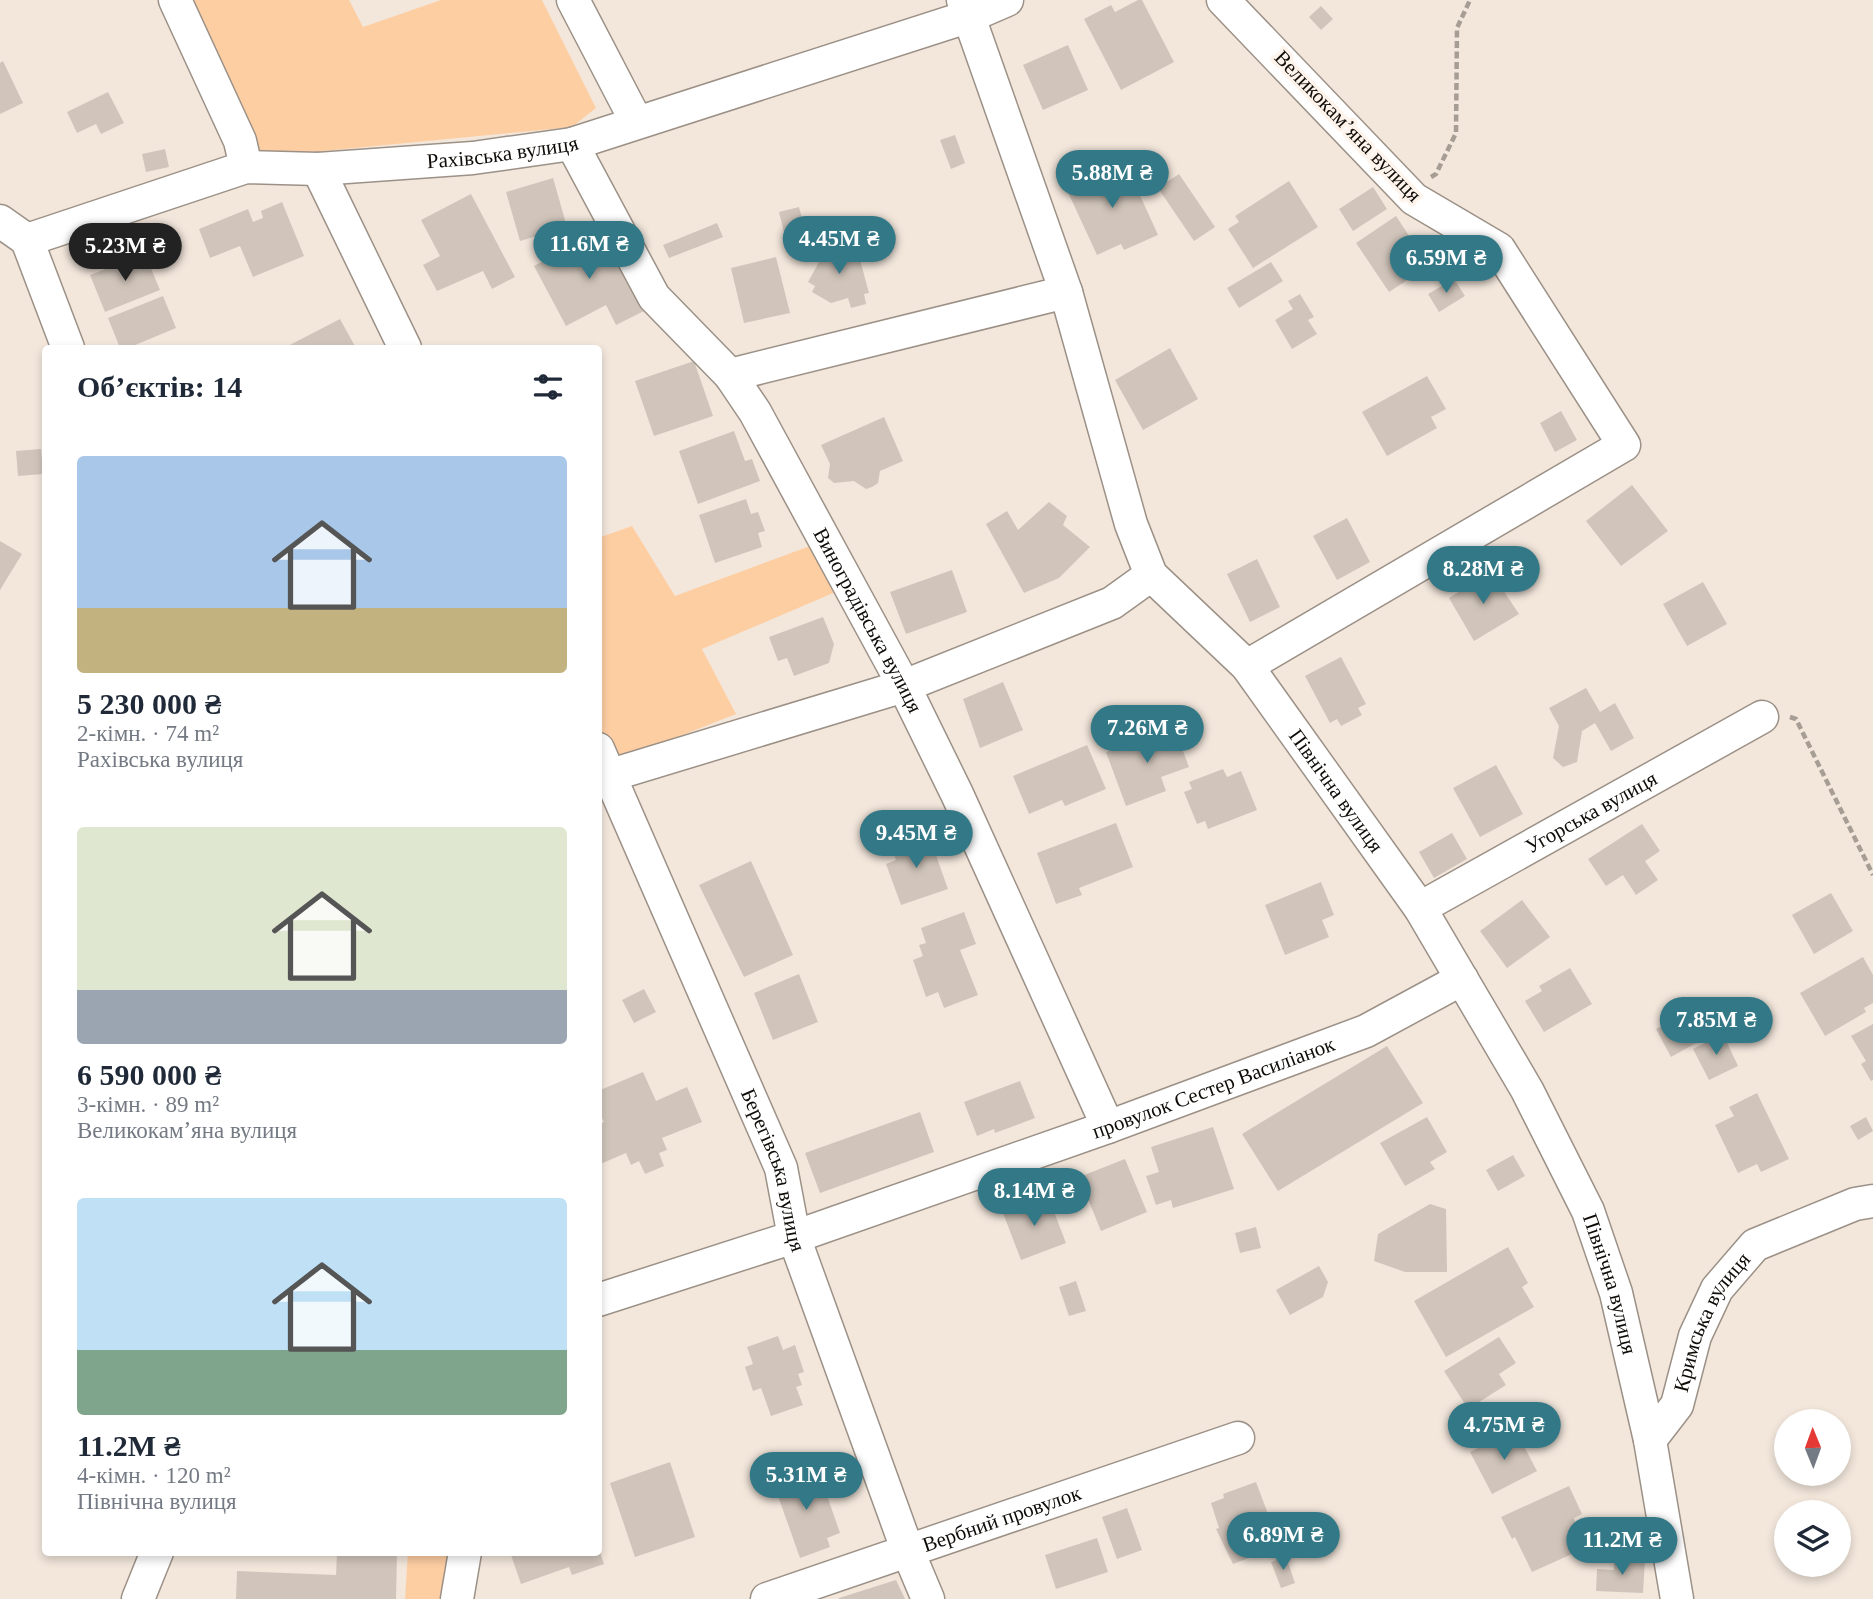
<!DOCTYPE html>
<html lang="uk">
<head>
<meta charset="utf-8">
<style>
	body { margin:0; font-family:Georgia,serif; background:#f6f6f7; color:#1f2937; height:100vh; display:flex; flex-direction:column; font-size:26px; white-space:nowrap }
	* { box-sizing:border-box; margin:0 }
	p { font-size:23px; color:#747a83 }
	.icon { flex:none; width:38px; height:38px; fill:none; stroke:currentColor; stroke-width:2; stroke-linecap:round; stroke-linejoin:round }
	.map { position:relative; flex:1; overflow:hidden }
	.panel { position:absolute; left:42px; top:345px; width:560px; height:1211px; display:flex; flex-direction:column; background:#fff; border-radius:7px; box-shadow:0 4px 10px #0003 }
	.panel>* { flex:none }
	.needle { width:46px; rotate:359deg }
	.tools { position:absolute; left:1774px; top:1409px; display:grid; gap:14px }
	.tools a { display:grid; place-items:center; width:77px; height:77px; border-radius:50%; background:#fff; box-shadow:0 4px 10px #0003; font-size:35px }
	.price { position:absolute; translate:-50% -60px; padding:0 16px; border-radius:24px; background:#337886; color:#fff; font-size:23px; line-height:46px; filter:drop-shadow(0 2px 4px #0008) }
	.price::after { content:''; position:absolute; left:50%; top:42px; width:21px; height:16px; margin-left:-10px; background:inherit; clip-path:polygon(0 0,100% 0,50% 100%) }
	.price.selected { background:#222; color:#fff }
	ul { padding:0; list-style:none }
	li { display:grid; align-content:center; gap:14px; height:371px; padding:0 35px }
	li span { display:grid; place-items:center; height:217px; border-radius:7px; color:#555 }
	li>.icon { margin-inline-start:auto }
	span .icon { width:126px; height:126px; fill:#fffc; stroke-width:1 }
	li b { font-size:30px }
	h2 { display:flex; justify-content:space-between; align-items:center; height:84px; padding:0 35px; font-size:30px }
	.map>svg:first-child { display:block }
	.green { fill:#fecea3 }
	.building { fill:#d1c5bb }
	.lines { fill:none; stroke-linecap:round; stroke-linejoin:round }
	.minor-casing { stroke:#9c9187; stroke-width:35 }
	.path { stroke:#a69d94; stroke-width:4.5; stroke-dasharray:7 3.5; stroke-linecap:butt }
	.minor { stroke:#fff; stroke-width:32 }
	.labels { text-anchor:middle; dominant-baseline:central; stroke-width:7; stroke-linejoin:round; paint-order:stroke }
	.street-label { font-size:21px; fill:#0f0c08; stroke:#fef4ec }
</style>
</head>
<body>
<div class="map">
<svg width="1873" height="1599" viewBox="0 0 1873 1599">
	<rect width="100%" height="100%" fill="#f3e7dc"/>
	<path class="green" d="M190,0H349L363,27L441,0H542L596,108L572,127L313,152L253,151Z
		M632,526L675,596L818,543L838,591L702,649L736,714L614,762L599,727L598,538Z
		M408,1552H452L451,1593L440,1599H405Z"/>
	<path class="building" d="M1138,0H1142L1174,62L1121,90L1084,19L1111,5L1115,12Z
		M1321,6L1333,19L1321,30L1309,17Z
		M1068,45L1088,90L1043,110L1023,65Z
		M3,61L23,103L0,114V63Z
		M108,92L124,123L101,134L96,124L77,133L67,112Z
		M955,135L965,163L951,169L940,140Z
		M165,149L169,167L146,172L142,154Z
		M1125,162L1158,235L1124,250L1121,244L1097,255L1066,188Z
		M1179,174L1215,227L1194,241L1158,188Z
		M553,178L567,227L520,241L506,192Z
		M1289,181L1318,227L1253,268L1228,229L1239,222L1235,216Z
		M1373,187L1387,209L1353,231L1339,209Z
		M471,194L515,277L492,289L483,271L437,291L423,265L440,256L421,220Z
		M282,202L304,256L253,277L240,246L210,258L199,229L248,209L253,222L263,218L261,211Z
		M799,207L809,243L788,249L779,212Z
		M1396,216L1429,266L1389,292L1356,243Z
		M717,223L723,237L669,258L663,245Z
		M608,227L628,281L644,311L616,325L606,305L566,326L534,266Z
		M828,238L859,256L869,293L864,294L866,304L851,308L848,298L831,303L812,292L815,286L808,282L819,262L815,260Z
		M145,254L160,290L105,312L90,275Z
		M776,257L790,313L744,323L731,268Z
		M1271,262L1283,281L1239,308L1227,288Z
		M1454,279L1465,296L1439,312L1428,294Z
		M1300,294L1314,317L1308,320L1317,334L1292,349L1275,320L1293,309L1288,301Z
		M163,296L176,328L128,348H120L108,318Z
		M340,319L356,348H284Z
		M1170,348L1198,399L1143,430L1115,380Z
		M694,361L713,416L654,436L635,381Z
		M1427,376L1446,409L1431,417L1437,428L1387,456L1362,412Z
		M1561,411L1577,440L1555,452L1540,423Z
		M884,417L903,461L880,471L878,483L872,487L866,489L854,481L834,483L828,478L830,464L821,445Z
		M734,431L745,461L752,459L760,481L698,504L679,451Z
		M41,449L43,474L18,476L16,451Z
		M1632,485L1668,531L1621,566L1586,521Z
		M746,499L751,514L758,512L765,531L758,533L762,547L715,563L699,515Z
		M1049,502L1067,516L1063,525L1090,547L1059,578L1024,593L986,524L1007,511L1018,530Z
		M1347,518L1370,562L1337,580L1313,536Z
		M0,541L22,554L0,590Z
		M1257,559L1280,607L1250,622L1227,574Z
		M952,570L967,612L906,634L890,592Z
		M1491,572L1519,614L1474,641L1449,598Z
		M1703,582L1727,624L1687,646L1663,604Z
		M823,617L834,644L829,663L794,676L787,658L778,661L769,637Z
		M1341,657L1366,704L1358,708L1362,715L1341,726L1337,719L1330,723L1305,676Z
		M1003,682L1023,730L980,748L963,699Z
		M1586,688L1600,712L1615,703L1634,738L1611,751L1595,723L1582,731L1577,762L1563,767L1553,758L1559,726L1549,708Z
		M1174,727L1189,767L1161,777L1166,791L1126,806L1106,752Z
		M1087,745L1106,789L1065,806L1062,800L1029,814L1013,776Z
		M1496,765L1523,814L1480,837L1453,788Z
		M1223,769L1227,777L1241,771L1257,810L1208,829L1205,821L1197,824L1184,792L1192,789L1189,782Z
		M1116,823L1133,867L1079,888L1082,895L1056,904L1037,853Z
		M1642,824L1660,851L1645,861L1658,880L1636,895L1623,875L1606,886L1588,859Z
		M928,833L948,889L901,905L886,864L896,860L891,846Z
		M1452,833L1467,859L1434,878L1419,852Z
		M751,861L793,955L744,977L699,885Z
		M1321,882L1334,915L1322,920L1329,937L1285,955L1265,905Z
		M1831,893L1853,931L1814,954L1792,915Z
		M1522,900L1550,937L1507,968L1480,931Z
		M964,912L976,944L960,950L978,995L944,1008L938,992L926,997L913,960L923,956L919,945L926,943L921,928Z
		M1863,957L1873,975V1003L1864,1008L1866,1012L1825,1036L1800,993Z
		M1570,968L1592,1004L1544,1032L1525,1001L1542,991L1539,986Z
		M799,974L818,1022L773,1040L754,993Z
		M644,989L656,1012L634,1023L622,1000Z
		M1711,999L1726,1026L1671,1057L1656,1029Z
		M1873,1024V1080L1871,1081L1861,1064L1866,1061L1851,1036Z
		M1723,1034L1738,1066L1709,1080L1693,1049Z
		M1387,1046L1423,1103L1278,1191L1242,1134Z
		M643,1072L656,1101L687,1087L702,1122L662,1138L667,1150L659,1153L664,1166L645,1174L639,1161L631,1165L626,1153L598,1165V1125L604,1122L598,1108V1091Z
		M1020,1081L1035,1118L995,1133L994,1129L977,1136L964,1102Z
		M1757,1093L1789,1159L1761,1172L1757,1164L1738,1173L1715,1125L1734,1116L1729,1107Z
		M920,1112L934,1152L820,1193L805,1153Z
		M1427,1117L1447,1152L1430,1162L1435,1169L1405,1186L1380,1143Z
		M1866,1117L1873,1131L1858,1140L1850,1126Z
		M1213,1127L1234,1189L1173,1208L1171,1200L1156,1205L1146,1176L1159,1172L1151,1147Z
		M1513,1155L1525,1176L1498,1191L1486,1170Z
		M1125,1159L1147,1212L1101,1231L1079,1177Z
		M1048,1196L1066,1243L1021,1260L1003,1213Z
		M1430,1204L1446,1209L1447,1272H1405L1374,1261L1378,1234Z
		M1256,1227L1261,1248L1240,1253L1235,1233Z
		M1508,1247L1528,1283L1522,1287L1534,1307L1446,1357L1414,1301Z
		M1319,1266L1328,1282L1323,1297L1290,1315L1276,1290Z
		M1076,1281L1086,1311L1069,1316L1059,1287Z
		M778,1336L783,1350L795,1345L804,1372L798,1374L802,1385L796,1387L803,1405L771,1416L761,1388L753,1391L745,1367L753,1364L747,1347Z
		M1499,1337L1516,1363L1499,1374L1506,1385L1468,1409L1444,1371Z
		M1515,1429L1537,1471L1492,1494L1470,1452Z
		M670,1462L695,1537L635,1557L610,1483Z
		M807,1467L814,1488L823,1484L840,1533L827,1538L830,1547L800,1558L772,1479Z
		M1256,1482L1280,1546L1233,1564L1216,1529L1219,1528L1211,1503L1224,1498L1223,1494Z
		M1569,1486L1582,1514L1574,1518L1583,1549L1532,1572L1515,1537L1512,1539L1501,1517Z
		M1127,1508L1142,1550L1117,1559L1102,1517Z
		M1097,1538L1108,1572L1056,1589L1045,1555Z
		M337,1552L397,1553L396,1599H236L237,1571L336,1575Z
		M510,1552H600L604,1564L572,1575L569,1567L521,1584Z
		M1286,1557L1295,1583L1281,1588L1271,1562Z
		M1614,1559L1645,1560L1643,1593L1596,1591L1597,1569L1614,1570Z
		M896,1580L905,1599H839V1598Z"/>
	<g class="lines">
		<g class="minor-casing">
			<g id="minor">
				<path d="M175,0L240,141L246,167"/>
				<path d="M573,0L636,121"/>
				<path id="s1" d="M963,0L1066,292L1131,524L1151,575L1247,666L1420,908L1527,1090L1588,1211L1616,1293L1650,1440L1677,1599"/>
				<path d="M1223,0L1414,199L1499,249L1624,445L1247,666"/>
				<path id="s2" d="M572,144L654,297L730,375L755,412L904,686L957,794L1108,1127"/>
				<path d="M318,169L405,348"/>
				<path d="M0,221L27,240"/>
				<path id="s3" d="M27,240L246,167L318,169L473,158L572,144L970,16L1007,0"/>
				<path d="M27,240L68,348"/>
				<path d="M730,375L1066,292"/>
				<path id="s4" d="M598,749L781,1168L794,1237L907,1549L928,1599"/>
				<path d="M611,775L904,686L1112,603L1151,575"/>
				<path id="s5" d="M1420,908L1762,717"/>
				<path id="s6" d="M598,1300L794,1237L1108,1127L1366,1031L1462,979"/>
				<path id="s7" d="M1650,1440L1677,1405L1695,1336L1717,1289L1755,1245L1855,1204L1873,1201"/>
				<path d="M138,1599L157,1552"/>
				<path d="M457,1599L465,1552"/>
				<path id="s8" d="M767,1599L1238,1438"/>
			</g>
		</g>
		<path class="path" d="M1431,177L1436,174L1456,133L1457,28L1470,0
			M1790,717L1796,719L1873,875"/>
		<use href="#minor" class="minor"/>
	</g>
	<g class="labels">
		<g class="street-label">
			<text transform="translate(1348 126) rotate(46)">Великокамʼяна вулиця</text>
			<text stroke="none"><textPath href="#s3" startOffset="488">Рахівська вулиця</textPath></text>
			<text stroke="none"><textPath href="#s2" startOffset="564">Виноградівська вулиця</textPath></text>
			<text stroke="none"><textPath href="#s1" startOffset="891">Північна вулиця</textPath></text>
			<text stroke="none"><textPath href="#s5" startOffset="196">Угорська вулиця</textPath></text>
			<text stroke="none"><textPath href="#s6" startOffset="651">провулок Сестер Василіанок</textPath></text>
			<text stroke="none"><textPath href="#s4" startOffset="457">Берегівська вулиця</textPath></text>
			<text stroke="none"><textPath href="#s1" startOffset="1458">Північна вулиця</textPath></text>
			<text stroke="none"><textPath href="#s7" startOffset="135">Кримська вулиця</textPath></text>
			<text stroke="none"><textPath href="#s8" startOffset="248">Вербний провулок</textPath></text>
		</g>
	</g>
</svg>
<div class="tools">
<a><svg class="needle" viewBox="-14 -14 28 28"><path d="M0-13l5 13h-10z" fill="#e53935"/><path d="M0 13l5-13h-10z" fill="#747a83"/></svg></a>
<a><svg class="icon" aria-label="layers" viewBox="0 0 24 24"><path d="M12 4l9 5-9 5-9-5zM3 14l9 5 9-5"/></svg></a>
</div>
<b class="price" style="left:1112px;top:210px">5.88M ₴</b>
<b class="price" style="left:839px;top:276px">4.45M ₴</b>
<b class="price" style="left:589px;top:281px">11.6M ₴</b>
<b class="price selected" style="left:125px;top:283px">5.23M ₴</b>
<b class="price" style="left:1446px;top:295px">6.59M ₴</b>
<b class="price" style="left:1483px;top:606px">8.28M ₴</b>
<b class="price" style="left:1147px;top:765px">7.26M ₴</b>
<b class="price" style="left:916px;top:870px">9.45M ₴</b>
<b class="price" style="left:1716px;top:1057px">7.85M ₴</b>
<b class="price" style="left:1034px;top:1228px">8.14M ₴</b>
<b class="price" style="left:1504px;top:1462px">4.75M ₴</b>
<b class="price" style="left:806px;top:1512px">5.31M ₴</b>
<b class="price" style="left:1283px;top:1572px">6.89M ₴</b>
<b class="price" style="left:1622px;top:1577px">11.2M ₴</b>
<section class="panel">
<h2>Об’єктів: 14<svg class="icon" aria-label="filters" viewBox="0 0 24 24"><path d="M4 7h16M4 17h16"/><circle cx="9" cy="7" r="2"/><circle cx="15" cy="17" r="2"/></svg></h2>
<ul>
<li><span style="background:linear-gradient(#a9c7e8 70%,#c2b280 0)"><svg class="icon" aria-label="home" viewBox="0 0 24 24"><path d="M3 11l9-7 9 7M6 9v11h12V9"/></svg></span><div><b>5 230 000 ₴</b><p>2-кімн. · 74 m²</p><p>Рахівська вулиця</p></div></li>
<li><span style="background:linear-gradient(#dfe7d0 75%,#9aa5b1 0)"><svg class="icon" aria-label="home" viewBox="0 0 24 24"><path d="M3 11l9-7 9 7M6 9v11h12V9"/></svg></span><div><b>6 590 000 ₴</b><p>3-кімн. · 89 m²</p><p>Великокамʼяна вулиця</p></div></li>
<li><span style="background:linear-gradient(#bfe0f5 70%,#7fa58c 0)"><svg class="icon" aria-label="home" viewBox="0 0 24 24"><path d="M3 11l9-7 9 7M6 9v11h12V9"/></svg></span><div><b>11.2M ₴</b><p>4-кімн. · 120 m²</p><p>Північна вулиця</p></div></li>
</ul>
</section>
</div>
</body>
</html>
